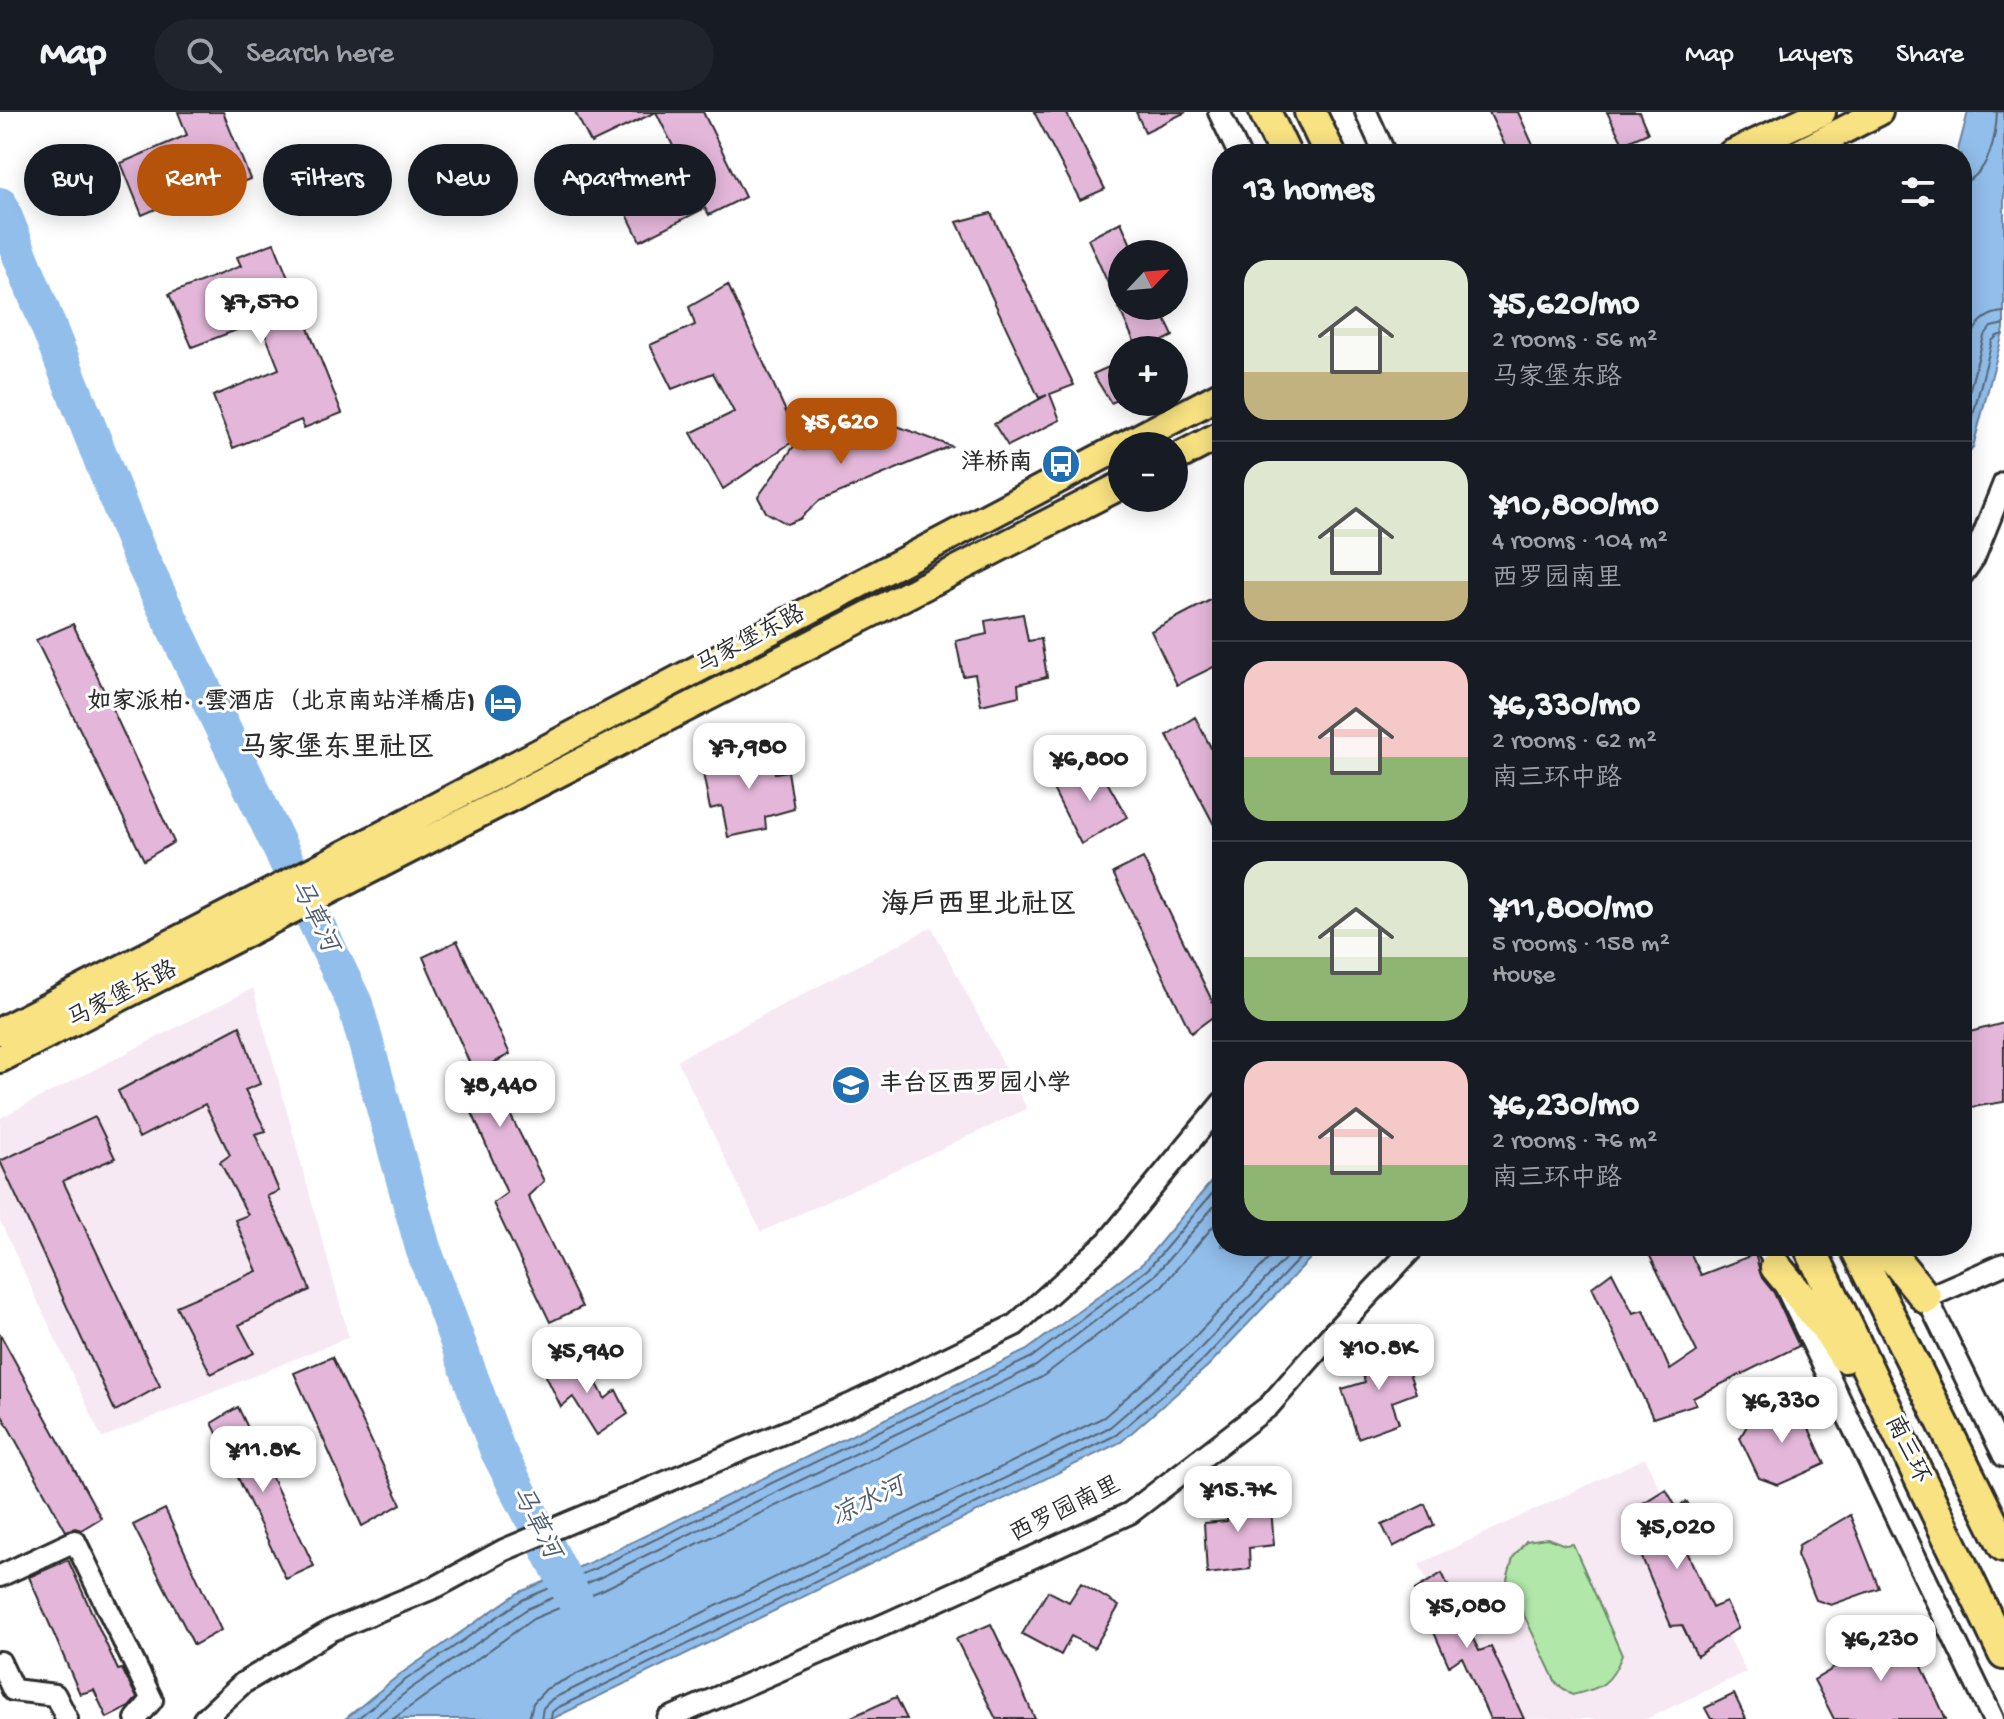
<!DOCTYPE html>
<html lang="en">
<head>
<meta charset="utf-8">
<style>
	body { margin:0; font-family:"Gochi Hand","LXGW WenKai TC",sans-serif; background:#20242c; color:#f1f3f6; height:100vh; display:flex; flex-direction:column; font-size:30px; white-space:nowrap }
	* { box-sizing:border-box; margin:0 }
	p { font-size:26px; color:#9ea1a6 }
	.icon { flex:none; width:44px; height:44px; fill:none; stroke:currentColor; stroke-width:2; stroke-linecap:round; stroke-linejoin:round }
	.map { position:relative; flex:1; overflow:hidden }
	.side { position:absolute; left:1212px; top:32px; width:760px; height:1112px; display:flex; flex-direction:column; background:#171b24; border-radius:32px; box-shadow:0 4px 20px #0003 }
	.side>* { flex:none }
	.banner { position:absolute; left:24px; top:32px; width:760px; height:72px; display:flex; gap:16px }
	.needle { width:52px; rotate:64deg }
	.buttons { position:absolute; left:1108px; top:128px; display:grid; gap:16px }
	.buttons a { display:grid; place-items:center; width:80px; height:80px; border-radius:50%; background:#171b24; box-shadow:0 4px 20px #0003; font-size:40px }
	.price { position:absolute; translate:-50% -68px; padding:0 18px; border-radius:16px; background:#fff; color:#222; font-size:26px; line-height:52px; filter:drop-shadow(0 2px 4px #0008) }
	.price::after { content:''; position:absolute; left:50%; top:48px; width:24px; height:18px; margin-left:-12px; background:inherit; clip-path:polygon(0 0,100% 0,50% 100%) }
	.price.on { background:#b45309; color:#fff }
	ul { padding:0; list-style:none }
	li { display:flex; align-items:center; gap:24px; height:200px; padding:0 32px }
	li+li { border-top:2px solid #363941 }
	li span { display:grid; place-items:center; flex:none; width:224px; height:160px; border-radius:24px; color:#555 }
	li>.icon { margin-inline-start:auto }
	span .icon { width:96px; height:96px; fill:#fffc; stroke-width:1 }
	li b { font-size:34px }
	h2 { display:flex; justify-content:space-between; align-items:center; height:96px; padding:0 32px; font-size:34px }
	.chip { padding:0 28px; border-radius:36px; background:#171b24; box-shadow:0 4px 20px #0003; font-size:28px; line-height:72px }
	.chip.on { background:#b45309; color:#fff }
	header { display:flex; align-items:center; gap:48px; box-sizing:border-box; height:112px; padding:0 40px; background:#171b24; border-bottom:2px solid #363941 }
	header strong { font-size:38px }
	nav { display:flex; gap:44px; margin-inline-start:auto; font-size:28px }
	.search { width:560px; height:72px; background:#20242c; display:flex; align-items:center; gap:20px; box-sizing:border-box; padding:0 28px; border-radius:44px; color:#9ea1a6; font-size:30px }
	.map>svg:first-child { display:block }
	.built { fill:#f7e9f4 }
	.green { fill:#b1e7a9; stroke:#6e896a; stroke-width:2 }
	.water { fill:#92beeb; stroke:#69839e; stroke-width:2 }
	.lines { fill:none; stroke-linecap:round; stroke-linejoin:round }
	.shore { stroke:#546678; stroke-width:2 }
	.river { stroke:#92beeb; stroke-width:36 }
	.building { fill:#e4b7da; stroke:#2b2b2b; stroke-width:2 }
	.minor-casing { stroke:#2b2b2b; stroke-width:26 }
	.major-casing { stroke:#2b2b2b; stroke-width:32 }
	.highway-casing { stroke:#2b2b2b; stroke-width:36 }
	.minor { stroke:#fff; stroke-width:20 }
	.major { stroke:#f8e281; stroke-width:26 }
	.highway { stroke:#f8e281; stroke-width:30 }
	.labels { text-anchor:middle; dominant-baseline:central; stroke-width:6; stroke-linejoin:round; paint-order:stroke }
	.poi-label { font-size:24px; font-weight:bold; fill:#2b2b2b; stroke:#fff; text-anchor:end }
	.street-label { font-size:24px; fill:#2b2b2b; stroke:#fff }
	.water-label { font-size:26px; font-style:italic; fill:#4f5e6e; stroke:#fff }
	.quarter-label { font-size:28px; font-weight:bold; fill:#2b2b2b; stroke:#fff }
</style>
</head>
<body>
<header>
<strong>Map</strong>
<div class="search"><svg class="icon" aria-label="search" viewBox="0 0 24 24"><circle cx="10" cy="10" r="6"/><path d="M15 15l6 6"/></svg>Search here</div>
<nav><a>Map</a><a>Layers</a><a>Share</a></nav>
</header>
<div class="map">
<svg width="2004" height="1607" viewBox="0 0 2004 1607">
	<rect width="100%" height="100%" fill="#fff"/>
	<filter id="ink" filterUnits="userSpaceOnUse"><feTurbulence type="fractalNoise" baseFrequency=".0125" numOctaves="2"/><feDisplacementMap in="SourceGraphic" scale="16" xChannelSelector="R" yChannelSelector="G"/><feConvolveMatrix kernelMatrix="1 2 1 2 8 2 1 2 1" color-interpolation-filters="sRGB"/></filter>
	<g filter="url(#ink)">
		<path class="built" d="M932,815L1027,997L761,1120L677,948Z
			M253,876L349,1225L102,1326L0,1109V1006Z
			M1645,1346L1746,1560L1646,1607H1492L1419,1452Z"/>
		<path class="green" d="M1547,1426L1565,1433L1573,1432L1622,1543C1611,1572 1602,1576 1572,1583L1556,1571L1507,1467L1513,1446L1526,1429Z"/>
		<path class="water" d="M1968,0H2004V217L1973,335L1962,352V42H1957Z
			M1222,1057V1134H1322L1208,1254L1121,1330L552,1607H345L399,1563L518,1481L591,1450L1027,1238L1143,1151Z"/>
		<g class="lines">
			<path class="shore" d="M1962,71C1989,63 1996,25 1997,0
				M1962,259C1969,233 1971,202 2004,200
				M1962,307L1984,224L1991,215L2004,212
				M1962,338L1966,331L1992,229L1997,224L2004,222
				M357,1607L404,1569L522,1488L594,1457L1032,1245L1148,1157L1222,1070
				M373,1607L410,1577L527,1497L599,1466L1036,1254L1154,1164L1222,1085
				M393,1607L533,1507L604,1477L1042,1265L1162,1174L1222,1104
				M529,1607L533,1591L546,1577L1104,1305L1188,1232L1281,1134
				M541,1607L543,1596L552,1587L1110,1315L1196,1241L1297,1134
				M551,1607L552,1600L557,1596L1116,1323L1203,1248L1311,1134"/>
			<path class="river" d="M0,93L139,442L355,892L423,1136L497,1337L583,1504"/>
		</g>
		<path class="building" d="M178,0H223L250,67L213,82L210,74L142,103L121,51L187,23Z
			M575,0H656L591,31Z
			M656,0H703L745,85L709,103L705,96L640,129L615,78L679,46Z
			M1034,0H1066L1105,77L1080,88Z
			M1136,0H1186L1145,20Z
			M1489,0H1518L1537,42H1509Z
			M1607,0H1639L1648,21L1623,32Z
			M991,101L1074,273L1050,282L1060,308L1008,334L994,312L1047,283L1039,286L957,110Z
			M1121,110L1135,142H1122V194H1159L1173,224L1145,238H1138L1088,127Z
			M274,131L342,301L304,316L301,308L233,336L213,284L279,257L260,209L192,235L169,182L241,154L237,145Z
			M728,173L798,326L723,377L691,321L734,300L713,261L672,277L650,233L695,213L689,195Z
			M1122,249V286L1111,291L1093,262Z
			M878,307L951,334L819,389L800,407L787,412L766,400L758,385L799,327L804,338Z
			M1222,482V551L1177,573L1151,519Z
			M1023,502L1028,529L1041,527L1047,565L1018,572L1019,584L981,593L975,562L963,564L956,529L987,522L985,509Z
			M73,512L174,730L144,748L36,528Z
			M1195,605L1222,657V728L1167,623Z
			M770,634L775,661L788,659L794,697L765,705L766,717L728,725L722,694L710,697L703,661L734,654L732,642Z
			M1100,651L1111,668L1107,670L1127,705L1081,732L1053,677Z
			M1143,746L1218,901L1191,921L1113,761Z
			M457,829L510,942L486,955L544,1069L528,1084L582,1195L550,1210L493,1091L507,1081L457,966L471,954L423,845Z
			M2004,911V990L1966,996L1962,975V922Z
			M240,914L260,972L245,978L266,1019L255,1022L279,1079L267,1084L294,1138L310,1178L239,1213L254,1241L211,1262L176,1194L257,1159L235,1108L248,1103L220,1050L230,1043L205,992L139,1026L118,979Z
			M95,1005L115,1046L63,1069L160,1274L115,1299L0,1049Z
			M1645,1134H1687L1701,1163L1755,1142L1762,1166L1774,1181L1799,1234L1693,1286L1696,1292L1653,1306L1592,1175L1612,1160L1633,1201L1644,1198L1670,1258L1697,1240Z
			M0,1222L101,1406L81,1418L75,1416L66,1419L0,1300Z
			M1400,1235L1416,1281L1392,1290L1399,1311L1358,1326L1342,1277L1365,1270L1359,1248Z
			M582,1243L605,1287L616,1278L628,1302L597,1323L573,1285L561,1295L546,1264Z
			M332,1245L401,1392L362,1414L294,1261Z
			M1795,1285L1825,1352L1778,1373L1759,1366L1740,1326L1748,1312Z
			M238,1295L314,1454L286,1467L212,1311Z
			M1666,1377L1676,1395L1687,1390L1698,1410L1680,1424L1712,1496L1726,1490L1738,1516L1697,1544L1682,1513L1671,1514L1624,1403Z
			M1270,1384L1274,1433L1249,1436L1250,1457L1207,1462L1204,1411L1227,1409L1226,1387Z
			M1425,1392L1434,1413L1393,1435L1382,1413Z
			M165,1397L221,1518L194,1533L133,1413Z
			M1850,1403L1879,1476L1831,1493L1816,1488L1797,1443L1799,1433Z
			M68,1448L118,1558L122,1557L137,1586L129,1595L107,1606L94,1578L80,1582L29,1465Z
			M1442,1461L1479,1539L1491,1535L1524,1607H1490L1462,1545L1449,1554L1415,1478Z
			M1081,1471L1119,1494L1094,1536L1071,1524L1061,1543L1022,1522L1048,1479L1069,1490Z
			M991,1512L1014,1560L1035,1607H996L956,1527Z
			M1903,1513L1946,1607H1834L1814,1568L1868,1536L1864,1529Z
			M1734,1582L1746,1607H1711L1705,1596Z
			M896,1585L907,1607H847Z"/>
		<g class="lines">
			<g class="minor-casing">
				<path id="minor" d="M1219,0L1239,42
					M1366,0L1385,42
					M1962,463L1974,446L2004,371
					M1766,1134L1993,1607
					M1921,1174L2004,1344
					M1926,1186L2004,1152
					M0,1464L75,1429L152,1588L136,1607
					M0,1550L13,1578L55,1583L67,1607
					M204,1607L243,1571L332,1518L438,1474L504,1438L852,1292L1015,1213L1107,1130L1222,991
					M668,1607L888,1511L1130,1401L1269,1294L1331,1223L1415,1134"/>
			</g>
			<g class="major-casing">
				<path id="major" d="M1731,42L1822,0
					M1797,42L1879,0
					M1123,334L1222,282
					M1174,347L1222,322
					M0,919L380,724L1122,334
					M0,947L1122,373"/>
			</g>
			<g class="highway-casing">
				<path id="highway" d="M1265,0L1285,42
					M1310,0L1330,42
					M1809,1134L2004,1542
					M1855,1134L2004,1434
					M1884,1134L1926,1186
					M1776,1155L1826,1216L1845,1245"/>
			</g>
			<use href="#minor" class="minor"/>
			<use href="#major" class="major"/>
			<use href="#highway" class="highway"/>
		</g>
	</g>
	<defs>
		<g id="bus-disc" transform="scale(2)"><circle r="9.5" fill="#1f6fb2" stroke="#fff"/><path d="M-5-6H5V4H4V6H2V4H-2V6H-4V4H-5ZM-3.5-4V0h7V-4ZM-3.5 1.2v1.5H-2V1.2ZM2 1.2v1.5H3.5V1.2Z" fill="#fff"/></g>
		<g id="hotel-disc" transform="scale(2)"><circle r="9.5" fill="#1f6fb2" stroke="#fff"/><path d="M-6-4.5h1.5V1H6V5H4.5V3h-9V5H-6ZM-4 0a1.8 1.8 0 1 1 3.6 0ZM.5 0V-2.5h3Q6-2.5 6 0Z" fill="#fff"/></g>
		<g id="school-disc" transform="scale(2)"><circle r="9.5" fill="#1f6fb2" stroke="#fff"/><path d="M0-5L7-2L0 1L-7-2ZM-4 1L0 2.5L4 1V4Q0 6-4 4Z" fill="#fff"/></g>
	</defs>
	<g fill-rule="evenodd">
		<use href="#bus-disc" x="1061" y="352"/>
		<use href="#hotel-disc" x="503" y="591"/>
		<use href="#school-disc" x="851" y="973"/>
	</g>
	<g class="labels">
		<g class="poi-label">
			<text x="1033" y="352">洋桥南</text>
			<text x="475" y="591">如家派柏· ·雲酒店（北京南站洋橋店)</text>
			<text x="879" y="973" text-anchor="start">丰台区西罗园小学</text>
		</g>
		<g class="street-label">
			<text transform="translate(751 529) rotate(-28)">马家堡东路</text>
			<text transform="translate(123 884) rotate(-27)">马家堡东路</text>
			<text transform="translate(1906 1338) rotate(64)">南三环</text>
			<text transform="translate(1066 1399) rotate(-26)">西罗园南里</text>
		</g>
		<g class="water-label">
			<text transform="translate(312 804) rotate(64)">马草河</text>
			<text transform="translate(869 1392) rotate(-26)">凉水河</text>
			<text transform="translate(534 1411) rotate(63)">马草河</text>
		</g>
		<g class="quarter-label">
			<text x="337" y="637">马家堡东里社区</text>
			<text x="979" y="794">海户西里北社区</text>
		</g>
	</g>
</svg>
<div class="buttons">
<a><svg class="needle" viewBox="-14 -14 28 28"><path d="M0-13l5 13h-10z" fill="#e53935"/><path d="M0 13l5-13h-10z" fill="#9ea1a6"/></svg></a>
<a>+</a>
<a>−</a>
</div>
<b class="price" style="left:261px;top:234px">¥7,570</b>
<b class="price on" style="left:841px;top:354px">¥5,620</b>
<b class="price" style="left:749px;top:679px">¥7,980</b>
<b class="price" style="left:1090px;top:691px">¥6,800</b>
<b class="price" style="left:500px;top:1017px">¥8,440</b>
<b class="price" style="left:1379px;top:1280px">¥10.8K</b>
<b class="price" style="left:587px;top:1283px">¥5,940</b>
<b class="price" style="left:1782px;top:1333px">¥6,330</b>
<b class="price" style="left:263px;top:1382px">¥11.8K</b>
<b class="price" style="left:1238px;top:1422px">¥15.7K</b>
<b class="price" style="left:1677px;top:1459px">¥5,020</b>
<b class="price" style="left:1467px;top:1538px">¥5,080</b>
<b class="price" style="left:1881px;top:1571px">¥6,230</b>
<div class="banner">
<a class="chip">Buy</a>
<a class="chip on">Rent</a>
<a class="chip">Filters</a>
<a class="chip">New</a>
<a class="chip">Apartment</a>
</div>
<section class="side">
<h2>13 homes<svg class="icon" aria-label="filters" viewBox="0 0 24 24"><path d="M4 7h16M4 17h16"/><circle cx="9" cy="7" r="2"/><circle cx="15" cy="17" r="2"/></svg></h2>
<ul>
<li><span style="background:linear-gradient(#dfe7d0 70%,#c2b280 0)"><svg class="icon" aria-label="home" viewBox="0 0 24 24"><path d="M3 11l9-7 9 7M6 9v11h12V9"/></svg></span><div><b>¥5,620/mo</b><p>2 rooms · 56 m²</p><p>马家堡东路</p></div></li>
<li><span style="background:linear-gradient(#dfe7d0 75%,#c2b280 0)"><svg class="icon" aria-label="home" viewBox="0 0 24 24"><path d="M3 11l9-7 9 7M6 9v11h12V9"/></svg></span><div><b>¥10,800/mo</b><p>4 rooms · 104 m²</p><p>西罗园南里</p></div></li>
<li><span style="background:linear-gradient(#f6c9c9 60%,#8fb573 0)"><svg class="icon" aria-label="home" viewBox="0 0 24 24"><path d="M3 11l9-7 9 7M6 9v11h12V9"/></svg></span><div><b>¥6,330/mo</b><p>2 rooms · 62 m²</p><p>南三环中路</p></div></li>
<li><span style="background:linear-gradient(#dfe7d0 60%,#8fb573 0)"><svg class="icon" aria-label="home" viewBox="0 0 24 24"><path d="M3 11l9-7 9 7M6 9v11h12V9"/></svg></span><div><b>¥11,800/mo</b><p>5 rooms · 158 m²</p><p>House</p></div></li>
<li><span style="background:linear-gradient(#f6c9c9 65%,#8fb573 0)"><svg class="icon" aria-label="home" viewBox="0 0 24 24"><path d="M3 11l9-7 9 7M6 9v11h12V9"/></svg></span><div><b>¥6,230/mo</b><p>2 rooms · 76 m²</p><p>南三环中路</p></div></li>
</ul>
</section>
</div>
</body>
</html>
